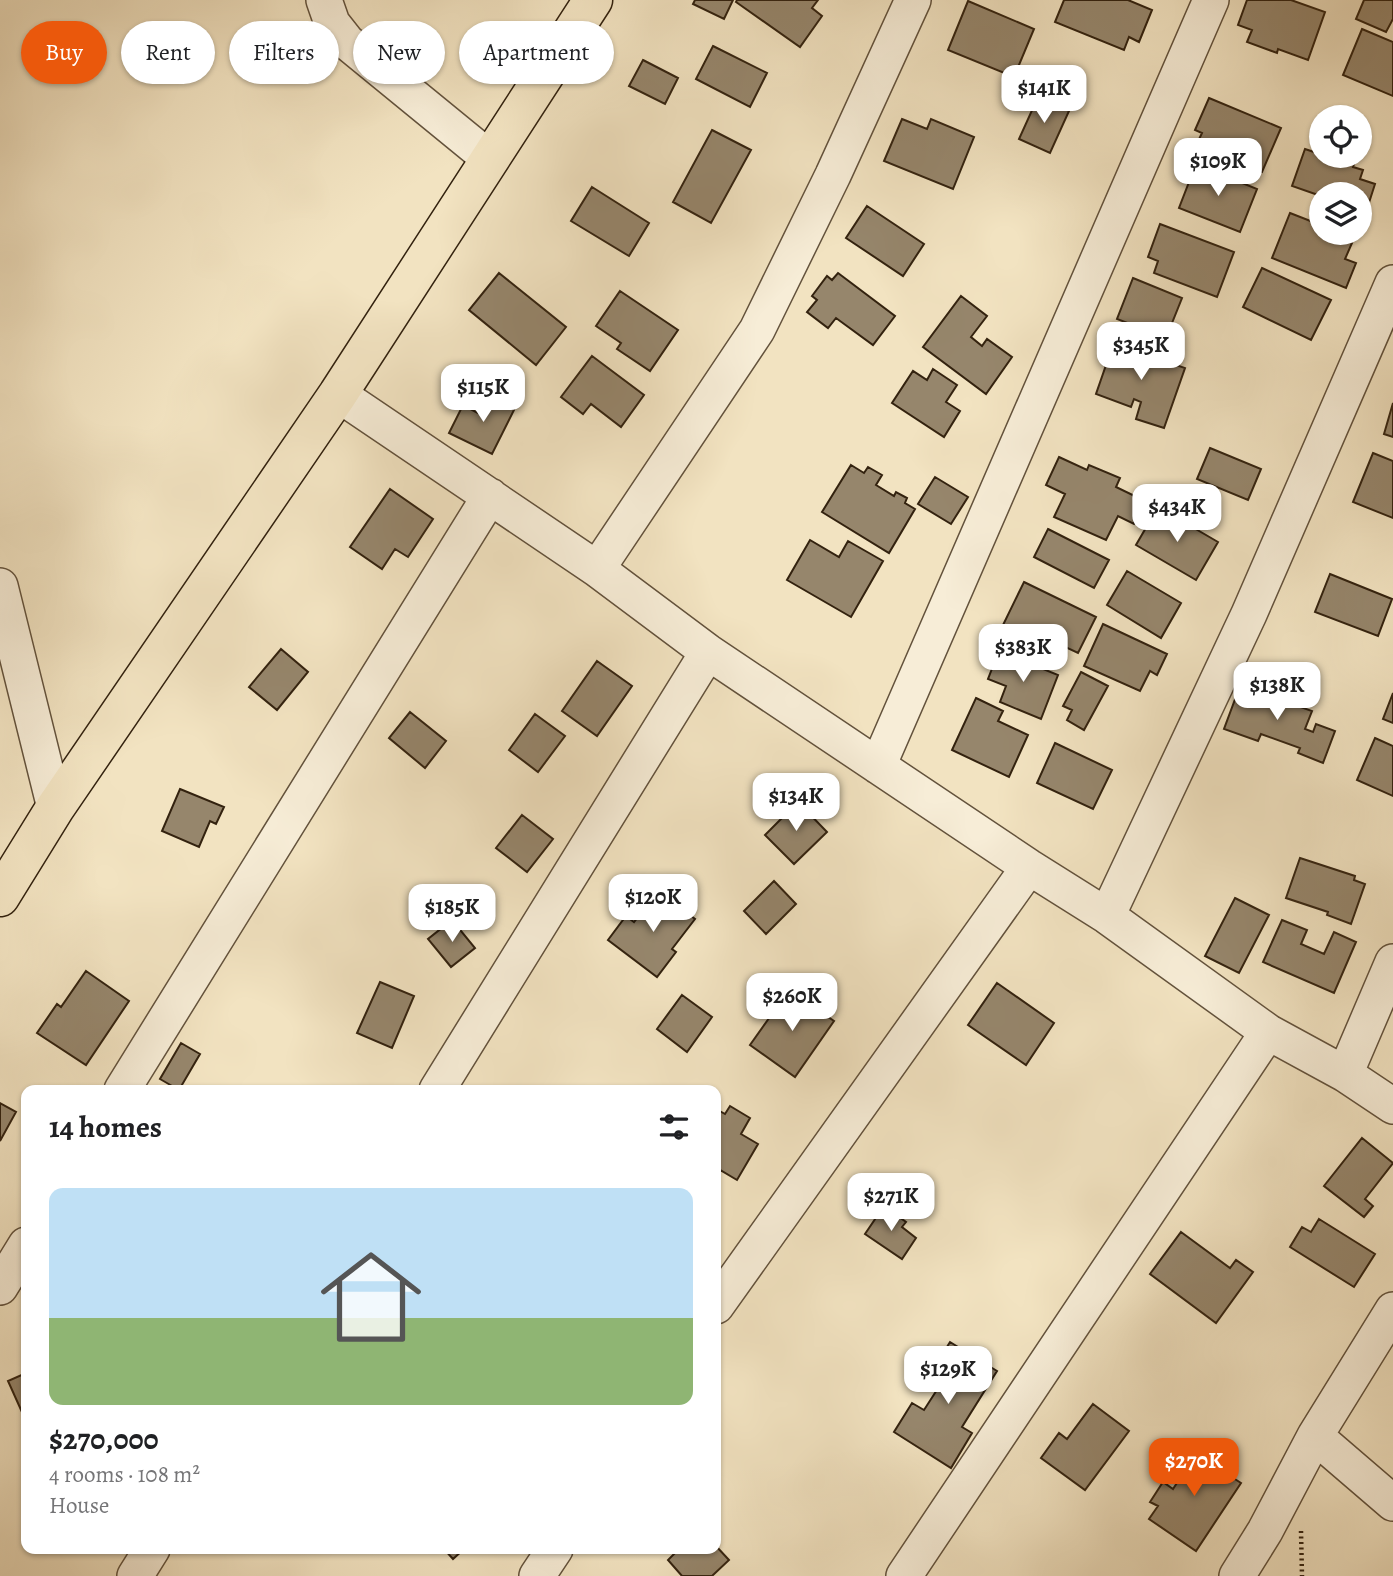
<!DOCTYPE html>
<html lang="en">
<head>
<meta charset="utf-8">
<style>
	body { margin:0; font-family:Alegreya,serif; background:#f6f6f6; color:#202124; height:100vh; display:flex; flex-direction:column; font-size:26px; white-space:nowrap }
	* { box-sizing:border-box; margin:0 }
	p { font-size:23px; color:#757577 }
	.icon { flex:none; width:38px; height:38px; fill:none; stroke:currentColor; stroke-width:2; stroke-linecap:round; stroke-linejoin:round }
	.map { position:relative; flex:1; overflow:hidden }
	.panel { position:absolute; left:21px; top:1085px; width:700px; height:469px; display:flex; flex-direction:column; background:#fff; border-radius:14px; box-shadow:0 2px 5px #0004 }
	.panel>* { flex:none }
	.banner { position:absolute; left:21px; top:21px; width:700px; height:63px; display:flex; gap:14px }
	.tools { position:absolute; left:1309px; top:105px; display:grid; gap:14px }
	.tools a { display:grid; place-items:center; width:63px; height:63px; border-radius:50%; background:#fff; box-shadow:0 2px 5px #0004; font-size:35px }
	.price { position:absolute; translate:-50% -60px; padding:0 16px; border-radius:14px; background:#fff; color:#222; font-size:23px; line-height:46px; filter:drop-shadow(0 2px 4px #0008) }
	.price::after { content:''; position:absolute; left:50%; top:42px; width:21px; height:16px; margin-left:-10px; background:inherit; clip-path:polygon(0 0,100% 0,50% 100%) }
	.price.current { background:#ea580c; color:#fff }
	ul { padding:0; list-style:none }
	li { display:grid; align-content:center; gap:14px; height:371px; padding:0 28px }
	li span { display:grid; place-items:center; height:217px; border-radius:14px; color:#555 }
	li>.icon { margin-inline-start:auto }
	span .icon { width:126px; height:126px; fill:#fffc; stroke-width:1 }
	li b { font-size:30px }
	h2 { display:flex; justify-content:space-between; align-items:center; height:84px; padding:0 28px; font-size:30px }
	.tag { padding:0 24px; border-radius:32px; background:#fff; box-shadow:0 2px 5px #0004; font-size:24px; line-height:63px }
	.tag.current { background:#ea580c; color:#fff }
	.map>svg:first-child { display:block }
	.building { fill:#96866c; stroke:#33220f; stroke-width:2 }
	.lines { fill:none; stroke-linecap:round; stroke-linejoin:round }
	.minor-casing { stroke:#63523c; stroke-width:38 }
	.major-casing { stroke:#33220f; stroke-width:41 }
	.path { stroke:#33220f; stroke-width:4.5; stroke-dasharray:2 3.5; stroke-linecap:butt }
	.minor { stroke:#f7edd7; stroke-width:35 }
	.major { stroke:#f2e3c1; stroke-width:38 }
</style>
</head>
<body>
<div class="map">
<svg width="1393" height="1576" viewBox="0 0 1393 1576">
	<rect width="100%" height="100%" fill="#f2e3c1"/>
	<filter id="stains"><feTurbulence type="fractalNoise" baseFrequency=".00286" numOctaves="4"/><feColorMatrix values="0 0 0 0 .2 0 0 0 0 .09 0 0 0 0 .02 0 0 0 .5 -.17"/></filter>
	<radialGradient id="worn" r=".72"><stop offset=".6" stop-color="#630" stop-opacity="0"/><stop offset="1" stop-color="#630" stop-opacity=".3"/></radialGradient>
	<path class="building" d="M695,0H733L724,19L693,4Z
		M737,0H818L812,8L822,16L800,47L736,2Z
		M1064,0H1128L1152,10L1139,42L1129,37L1124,50L1055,22Z
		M1247,0H1291L1325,12L1308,60L1278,49L1277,53L1247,42L1252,30L1238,25Z
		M1364,0H1393V19L1386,32L1356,19Z
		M968,1L1034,29L1014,77L948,50Z
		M1362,29L1393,42V96L1343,75Z
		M713,46L767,73L750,107L696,79Z
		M643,60L678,78L665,104L629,86Z
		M1038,97L1069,111L1050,153L1019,139Z
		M1209,98L1281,128L1262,172L1226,158L1222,168L1202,160L1205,152L1195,148L1202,133L1195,130Z
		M902,119L927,129L931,119L974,137L953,189L884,161Z
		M712,130L751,150L711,223L673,202Z
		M1305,149L1332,158V156H1345L1356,159L1353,167L1363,170L1360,179L1375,184L1366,212L1360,209V194H1321V196L1292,186Z
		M1196,164L1257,189L1240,232L1179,208Z
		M592,187L649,223L629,256L571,221Z
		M867,206L924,244L903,276L846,238Z
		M1290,213L1318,224L1321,217V233H1337L1336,236L1352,243L1345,259L1356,263L1346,288L1272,258Z
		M1160,224L1234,252L1217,297L1154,273L1158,261L1148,257Z
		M1262,268L1331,300L1311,340L1243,307Z
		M499,273L566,327L536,365L469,310Z
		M838,273L895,316L873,345L836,318L828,328L807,312L817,300L812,296L827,276L832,280Z
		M1133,278L1182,298L1166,338L1117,319Z
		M620,291L678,330L650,371L617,349L621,343L596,326Z
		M961,296L987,316L971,337L982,346L987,339L1012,357L986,394L923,347Z
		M1134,343L1156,350L1153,357L1185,368L1164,428L1136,419L1141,402L1134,399L1131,407L1096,394L1113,345L1131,351Z
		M592,356L644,395L621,427L591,404L583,414L561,397Z
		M933,369L957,385L946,402L960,411L944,437L892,403L913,371L927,380Z
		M486,395L514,410L492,454L449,433L463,405L478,413Z
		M1393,403V437L1384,434Z
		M1210,448L1261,469L1248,500L1197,479Z
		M1373,453L1393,461V518L1353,502Z
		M1059,457L1087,470L1089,465L1120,478L1116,487L1145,501L1134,524L1118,516L1106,540L1054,517L1065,494L1046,485Z
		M851,465L864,473L868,467L882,475L876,485L894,496L896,492L907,498L905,503L915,509L889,553L822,512Z
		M935,477L968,497L951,524L918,504Z
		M390,489L433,519L408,557L395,549L382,569L350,547Z
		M1158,507L1218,542L1196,580L1136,545Z
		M1048,529L1109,560L1094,588L1034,557Z
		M810,540L839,557L848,541L883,561L851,617L787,580Z
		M1127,571L1181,603L1161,638L1107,605Z
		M1330,574L1392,599L1378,636L1315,612Z
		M1024,582L1096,617L1078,653L1057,643L1050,657L1025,645L1029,638L1003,625Z
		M1103,624L1167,654L1157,675L1150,671L1140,691L1084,666Z
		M281,649L308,672L277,710L249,687Z
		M999,651L1058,675L1041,719L1000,702L1006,686L988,679Z
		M597,661L632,686L597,736L562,711Z
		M1081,672L1108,686L1084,730L1067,720L1072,710L1063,706Z
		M1256,683L1281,692L1278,699L1312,711L1305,729L1313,732L1316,724L1335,731L1323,763L1298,753L1300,748L1261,734L1258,741L1224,729L1240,686L1253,690Z
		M1393,693V723L1383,719Z
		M976,698L1003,711L998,721L1028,735L1009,777L952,750Z
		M410,712L446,741L425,768L389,738Z
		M535,714L565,736L538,772L509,750Z
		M1375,738L1393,746V796L1357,780Z
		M1055,743L1112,770L1093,809L1037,783Z
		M180,789L224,807L216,824L210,821L199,847L162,831Z
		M798,802L827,832L794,864L765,835Z
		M522,815L553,839L527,872L496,848Z
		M1300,858L1355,876L1354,880L1365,884L1351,924L1327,915L1328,912L1286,898Z
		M774,881L796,904L766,934L744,911Z
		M658,891L695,919L672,949L676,952L657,977L608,940L626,916L634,922Z
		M1235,898L1269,915L1239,973L1205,956Z
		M452,920L475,948L451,967L428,939Z
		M1282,920L1307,930L1301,944L1324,954L1334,932L1356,942L1334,993L1263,962Z
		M86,971L129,1001L86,1065L37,1033L57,1004L61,1007Z
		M380,982L414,996L392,1048L357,1033Z
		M997,983L1054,1023L1026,1065L968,1025Z
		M789,990L834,1021L795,1077L750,1045Z
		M682,995L712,1017L687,1052L657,1029Z
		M181,1043L200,1054L179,1090L160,1079Z
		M0,1103L16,1112L0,1141Z
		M730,1106L750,1118L741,1134L758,1144L737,1180L720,1170L716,1177V1109L725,1114Z
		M1362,1138L1393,1163L1365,1199L1373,1206L1364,1217L1324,1186Z
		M884,1206L906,1222L902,1227L916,1238L902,1259L865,1234Z
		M1319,1219L1375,1254L1354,1287L1290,1247L1302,1227L1311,1232Z
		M1181,1232L1230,1268L1236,1260L1253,1272L1216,1323L1150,1274Z
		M950,1342L997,1371L962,1427L972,1433L951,1468L894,1432L912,1403L924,1410L942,1382L930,1374Z
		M26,1373V1421L8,1381Z
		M1093,1404L1129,1431L1085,1490L1041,1458L1059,1433L1067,1439Z
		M1187,1446L1212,1463L1217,1456L1232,1466L1227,1474L1241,1483L1196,1551L1149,1519L1158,1506L1150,1502L1163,1482L1173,1489L1182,1475L1172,1469Z
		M716,1546L729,1560L712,1576H682L668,1560L679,1549H716Z
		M444,1549H464L453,1559Z"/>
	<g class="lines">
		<g class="minor-casing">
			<path id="minor" d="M324,0L332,23L347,42L490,159
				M338,394L597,569L708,652L1029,867L1107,916L1268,1032L1345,1074L1393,1106
				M597,569L757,330L833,175L913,0
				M0,586L55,808
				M878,766L1211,0
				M1107,916L1249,614L1393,283
				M1345,1074L1393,962
				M122,1090L490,496
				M437,1090L708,652
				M0,1287L26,1245
				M716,1306L1029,867
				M1393,1310L1315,1436L1393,1503
				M135,1576L152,1549
				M537,1576L555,1549
				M904,1576L1268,1032
				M1237,1576L1265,1531L1315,1436"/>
		</g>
		<g class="major-casing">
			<path id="major" d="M0,897L55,808L338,394L593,0"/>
		</g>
		<path class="path" d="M1301,1531L1302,1576"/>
		<use href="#minor" class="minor"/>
		<use href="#major" class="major"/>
	</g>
	<rect width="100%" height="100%" filter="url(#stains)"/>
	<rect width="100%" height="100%" fill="url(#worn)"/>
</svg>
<div class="tools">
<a><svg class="icon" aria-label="locate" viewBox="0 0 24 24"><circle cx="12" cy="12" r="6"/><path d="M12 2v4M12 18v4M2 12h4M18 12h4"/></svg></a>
<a><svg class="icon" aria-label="layers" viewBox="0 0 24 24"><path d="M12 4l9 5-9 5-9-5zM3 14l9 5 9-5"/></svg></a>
</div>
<b class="price" style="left:1044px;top:125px">$141K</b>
<b class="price" style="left:1218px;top:198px">$109K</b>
<b class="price" style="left:1141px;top:382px">$345K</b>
<b class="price" style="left:483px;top:424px">$115K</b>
<b class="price" style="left:1177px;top:544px">$434K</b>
<b class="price" style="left:1023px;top:684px">$383K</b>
<b class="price" style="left:1277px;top:722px">$138K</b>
<b class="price" style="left:796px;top:833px">$134K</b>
<b class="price" style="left:653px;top:934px">$120K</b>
<b class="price" style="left:452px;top:944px">$185K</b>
<b class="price" style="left:792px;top:1033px">$260K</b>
<b class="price" style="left:891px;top:1233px">$271K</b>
<b class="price" style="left:948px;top:1406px">$129K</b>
<b class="price current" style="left:1194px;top:1498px">$270K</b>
<div class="banner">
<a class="tag current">Buy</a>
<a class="tag">Rent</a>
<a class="tag">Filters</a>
<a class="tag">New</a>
<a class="tag">Apartment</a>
</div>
<section class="panel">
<h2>14 homes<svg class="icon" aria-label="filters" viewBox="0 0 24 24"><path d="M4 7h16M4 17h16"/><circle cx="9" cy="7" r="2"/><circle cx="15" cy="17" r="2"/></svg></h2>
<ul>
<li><span style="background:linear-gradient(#bfe0f5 60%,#8fb573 0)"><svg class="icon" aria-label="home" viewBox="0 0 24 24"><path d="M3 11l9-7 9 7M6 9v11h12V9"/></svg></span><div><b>$270,000</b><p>4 rooms · 108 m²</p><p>House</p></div></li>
</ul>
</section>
</div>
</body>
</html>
